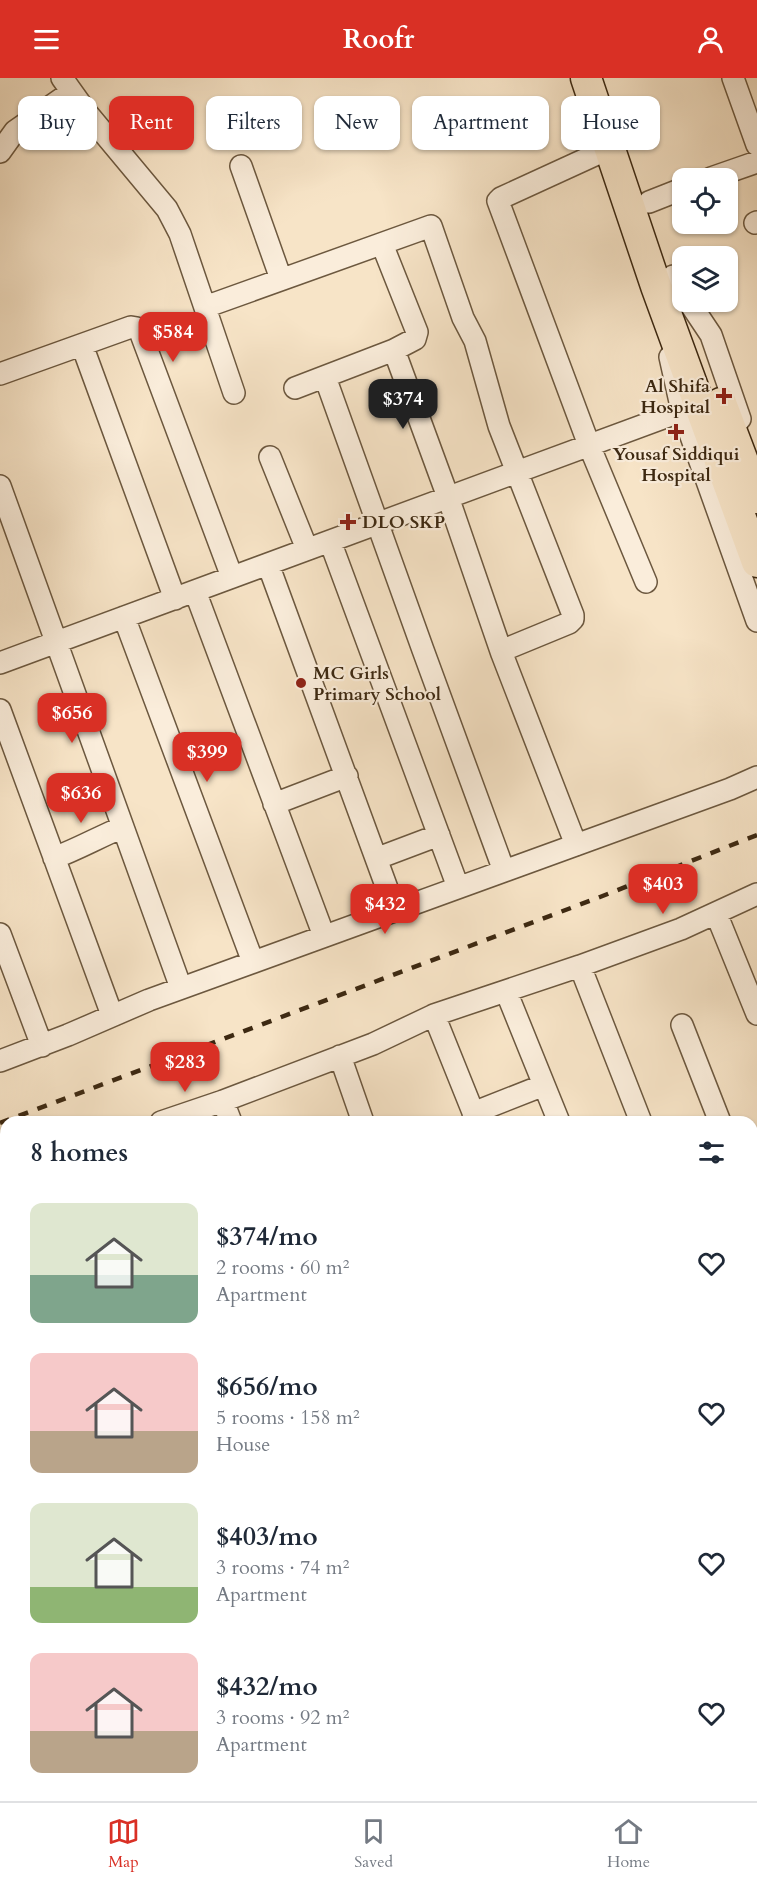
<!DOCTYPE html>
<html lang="en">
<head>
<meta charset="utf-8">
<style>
	body { margin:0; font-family:Cardo,serif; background:#f6f6f7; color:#1f2937; height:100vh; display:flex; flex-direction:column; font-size:22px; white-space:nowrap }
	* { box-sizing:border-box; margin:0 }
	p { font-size:20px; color:#747a83 }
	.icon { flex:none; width:33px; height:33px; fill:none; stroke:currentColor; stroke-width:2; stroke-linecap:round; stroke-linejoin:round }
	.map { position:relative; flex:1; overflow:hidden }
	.panel { position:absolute; left:0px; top:1038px; width:758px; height:686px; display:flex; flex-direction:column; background:#fff; border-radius:18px 18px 0 0; box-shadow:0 2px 4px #0004 }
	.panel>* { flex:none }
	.banner { position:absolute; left:18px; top:18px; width:722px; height:54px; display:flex; gap:12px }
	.fabs { position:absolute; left:672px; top:90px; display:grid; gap:12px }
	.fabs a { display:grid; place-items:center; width:66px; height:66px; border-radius:12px; background:#fff; box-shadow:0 2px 4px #0004; font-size:30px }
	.price { position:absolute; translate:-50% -51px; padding:0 14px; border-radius:12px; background:#d93025; color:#fff; font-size:20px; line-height:39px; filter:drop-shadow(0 2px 3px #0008) }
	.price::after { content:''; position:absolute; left:50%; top:36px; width:18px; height:14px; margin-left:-9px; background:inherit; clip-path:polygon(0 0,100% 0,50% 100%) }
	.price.active { background:#222; color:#fff }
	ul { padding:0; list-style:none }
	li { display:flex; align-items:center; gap:18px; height:150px; padding:0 30px }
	li span { display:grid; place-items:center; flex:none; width:168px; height:120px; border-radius:12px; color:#555 }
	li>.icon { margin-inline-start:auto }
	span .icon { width:72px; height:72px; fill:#fffc; stroke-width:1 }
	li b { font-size:26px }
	h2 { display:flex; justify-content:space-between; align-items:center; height:72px; padding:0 30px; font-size:26px }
	.tag { padding:0 21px; border-radius:12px; background:#fff; box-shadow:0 2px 4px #0004; font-size:21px; line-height:54px }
	.tag.active { background:#d93025; color:#fff }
	header { display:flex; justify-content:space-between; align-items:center; height:78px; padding:0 30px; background:#d93025; color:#fff; font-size:27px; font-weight:800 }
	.dock { display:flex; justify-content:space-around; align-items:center; height:84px; border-top:2px solid #e0e1e3; background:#fff; font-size:16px; color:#747a83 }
	.dock a { display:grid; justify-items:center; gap:3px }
	.dock .active { color:#d93025 }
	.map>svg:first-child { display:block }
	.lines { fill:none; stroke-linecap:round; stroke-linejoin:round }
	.minor-casing { stroke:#6c583f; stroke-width:24 }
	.major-casing { stroke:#3d2912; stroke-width:30 }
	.highway-casing { stroke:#3d2912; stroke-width:33 }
	.minor { stroke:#faeddb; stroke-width:21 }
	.major { stroke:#f7e4c7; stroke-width:27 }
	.highway { stroke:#f7e4c7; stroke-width:30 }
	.rail { stroke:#3d2912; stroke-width:4.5; stroke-dasharray:10 10; stroke-linecap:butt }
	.poi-dot { fill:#8f2418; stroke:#faeddb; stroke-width:2 }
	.labels { text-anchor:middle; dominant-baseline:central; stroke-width:4.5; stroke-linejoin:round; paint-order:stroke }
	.poi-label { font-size:18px; font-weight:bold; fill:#3d2912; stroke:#faeddb; text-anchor:start }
</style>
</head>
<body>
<header><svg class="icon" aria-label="menu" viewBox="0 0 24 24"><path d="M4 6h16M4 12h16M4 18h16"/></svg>Roofr<svg class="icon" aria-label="person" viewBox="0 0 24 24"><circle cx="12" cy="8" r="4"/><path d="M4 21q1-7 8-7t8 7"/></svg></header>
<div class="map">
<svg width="757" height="1723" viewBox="0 0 757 1723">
	<rect width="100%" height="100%" fill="#f7e4c7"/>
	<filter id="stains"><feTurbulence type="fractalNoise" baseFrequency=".00333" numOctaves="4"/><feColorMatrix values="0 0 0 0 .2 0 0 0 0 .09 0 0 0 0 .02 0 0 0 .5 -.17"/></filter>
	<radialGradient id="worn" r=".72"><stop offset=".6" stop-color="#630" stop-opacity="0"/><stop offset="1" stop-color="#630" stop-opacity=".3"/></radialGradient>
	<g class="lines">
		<g class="minor-casing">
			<path id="minor" d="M62,0L87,35L167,131L180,156L234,315
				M733,0L757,67
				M610,70L501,120L498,123L589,367L646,504
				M0,74L15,53L71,14
				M241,88L281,201
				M711,100L757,84
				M649,124L682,111
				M755,145L757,144
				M673,198L682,213
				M689,224L711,257L740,341
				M205,229L431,148L463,240L475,263L499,348L573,537V541L569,545L501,573
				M82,267L175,521
				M394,272L448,419L502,576L576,767
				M670,279L682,333L757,543
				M0,296L131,249L137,250L141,256L232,499
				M325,299L423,572L504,793
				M295,310L394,272L415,261L417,254L382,166
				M270,379L307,471
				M0,408L181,910
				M330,463L458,809
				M268,486L395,832
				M195,513L324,858
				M124,539L253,884
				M0,585L682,333
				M0,632L112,937
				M274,726L347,698
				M54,780C78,771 99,759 123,749
				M378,780L439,757
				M716,835L757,936
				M0,856L42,968
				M580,888L641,1044
				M506,913L559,1044
				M434,937L477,1044
				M682,947L720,1044
				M340,978L363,1044
				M0,983L68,957L149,922L730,711L757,699
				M223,1023L231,1044
				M473,1035L544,1007
				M161,1044L223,1023L373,966L434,937L580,888L681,851L757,816
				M0,1078L6,1076
				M752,1108L757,1106
				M752,1127L757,1141
				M0,1264L6,1279
				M752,1333L757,1347
				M0,1397L6,1395
				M752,1513L757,1522
				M752,1638L757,1636
				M49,1718L51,1723
				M221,1718L222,1723
				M572,1718L574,1723
				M650,1718L651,1723
				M408,1723L415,1718
				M743,1723L757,1718"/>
		</g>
		<g class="major-casing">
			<path id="major" d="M0,1640L6,1642
				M269,1718L288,1723"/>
		</g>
		<g class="highway-casing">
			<path id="highway" d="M586,0L656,208L757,484
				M721,325L757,420"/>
		</g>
		<use href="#minor" class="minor"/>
		<use href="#major" class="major"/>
		<use href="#highway" class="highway"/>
		<path class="rail" d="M0,1045L600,819L757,757"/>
	</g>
	<g class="poi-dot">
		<path d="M721 309h6v6h6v6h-6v6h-6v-6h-6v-6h6z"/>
		<path d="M673 345h6v6h6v6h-6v6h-6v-6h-6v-6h6z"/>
		<path d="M345 435h6v6h6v6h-6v6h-6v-6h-6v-6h6z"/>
		<circle cx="301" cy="605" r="6"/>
	</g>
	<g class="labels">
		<g class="poi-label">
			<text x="710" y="308" text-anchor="end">Al Shifa<tspan x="710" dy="21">Hospital</tspan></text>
			<text x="676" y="376" text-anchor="middle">Yousaf Siddiqui<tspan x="676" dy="21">Hospital</tspan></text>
			<text x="362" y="444">DLO SKP</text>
			<text x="313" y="595">MC Girls<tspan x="313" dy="21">Primary School</tspan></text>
		</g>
	</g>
	<rect width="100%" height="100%" filter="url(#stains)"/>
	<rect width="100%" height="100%" fill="url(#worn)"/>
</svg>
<div class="fabs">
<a><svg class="icon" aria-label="locate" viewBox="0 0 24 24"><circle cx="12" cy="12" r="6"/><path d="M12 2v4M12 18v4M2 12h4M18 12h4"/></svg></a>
<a><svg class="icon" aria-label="layers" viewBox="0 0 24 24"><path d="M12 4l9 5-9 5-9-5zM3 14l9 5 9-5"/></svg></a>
</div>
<b class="price" style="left:173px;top:285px">$584</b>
<b class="price active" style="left:403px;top:352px">$374</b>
<b class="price" style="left:72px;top:666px">$656</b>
<b class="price" style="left:207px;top:705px">$399</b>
<b class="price" style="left:81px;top:746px">$636</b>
<b class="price" style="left:663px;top:837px">$403</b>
<b class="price" style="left:385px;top:857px">$432</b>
<b class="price" style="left:185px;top:1015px">$283</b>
<div class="banner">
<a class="tag">Buy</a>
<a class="tag active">Rent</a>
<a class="tag">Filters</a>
<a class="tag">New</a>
<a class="tag">Apartment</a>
<a class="tag">House</a>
</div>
<section class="panel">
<h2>8 homes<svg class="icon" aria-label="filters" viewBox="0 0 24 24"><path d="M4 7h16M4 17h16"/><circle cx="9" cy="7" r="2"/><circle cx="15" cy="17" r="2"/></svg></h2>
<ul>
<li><span style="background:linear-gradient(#dfe7d0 60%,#7fa58c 0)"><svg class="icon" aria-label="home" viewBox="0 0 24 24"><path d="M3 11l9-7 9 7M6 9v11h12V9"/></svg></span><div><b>$374/mo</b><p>2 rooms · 60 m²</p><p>Apartment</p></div><svg class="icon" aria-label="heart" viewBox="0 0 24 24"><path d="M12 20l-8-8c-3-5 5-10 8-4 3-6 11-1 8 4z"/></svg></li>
<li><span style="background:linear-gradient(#f6c9c9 65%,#b9a48a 0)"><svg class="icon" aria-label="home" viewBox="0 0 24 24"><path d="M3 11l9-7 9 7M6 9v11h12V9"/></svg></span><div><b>$656/mo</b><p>5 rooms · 158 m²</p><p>House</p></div><svg class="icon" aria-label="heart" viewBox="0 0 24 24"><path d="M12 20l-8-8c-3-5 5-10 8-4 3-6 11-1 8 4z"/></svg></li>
<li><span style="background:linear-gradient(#dfe7d0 70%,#8fb573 0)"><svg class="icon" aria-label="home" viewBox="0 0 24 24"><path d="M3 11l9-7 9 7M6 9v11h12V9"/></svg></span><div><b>$403/mo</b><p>3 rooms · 74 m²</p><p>Apartment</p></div><svg class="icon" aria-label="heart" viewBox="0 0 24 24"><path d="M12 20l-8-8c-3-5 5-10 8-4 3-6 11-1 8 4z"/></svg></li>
<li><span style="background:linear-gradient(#f6c9c9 65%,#b9a48a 0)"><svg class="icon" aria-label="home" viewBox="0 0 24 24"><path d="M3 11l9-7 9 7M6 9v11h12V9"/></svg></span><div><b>$432/mo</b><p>3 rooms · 92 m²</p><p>Apartment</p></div><svg class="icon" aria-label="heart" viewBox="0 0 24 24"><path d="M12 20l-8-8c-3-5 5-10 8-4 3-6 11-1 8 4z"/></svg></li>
</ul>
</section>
</div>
<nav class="dock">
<a class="active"><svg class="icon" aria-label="map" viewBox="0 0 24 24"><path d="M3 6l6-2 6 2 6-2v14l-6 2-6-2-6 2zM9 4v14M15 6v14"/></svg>Map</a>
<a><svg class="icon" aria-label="saved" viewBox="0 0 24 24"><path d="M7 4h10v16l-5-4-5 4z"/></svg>Saved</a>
<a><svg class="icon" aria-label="home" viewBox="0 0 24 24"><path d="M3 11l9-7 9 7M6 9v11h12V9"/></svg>Home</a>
</nav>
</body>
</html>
